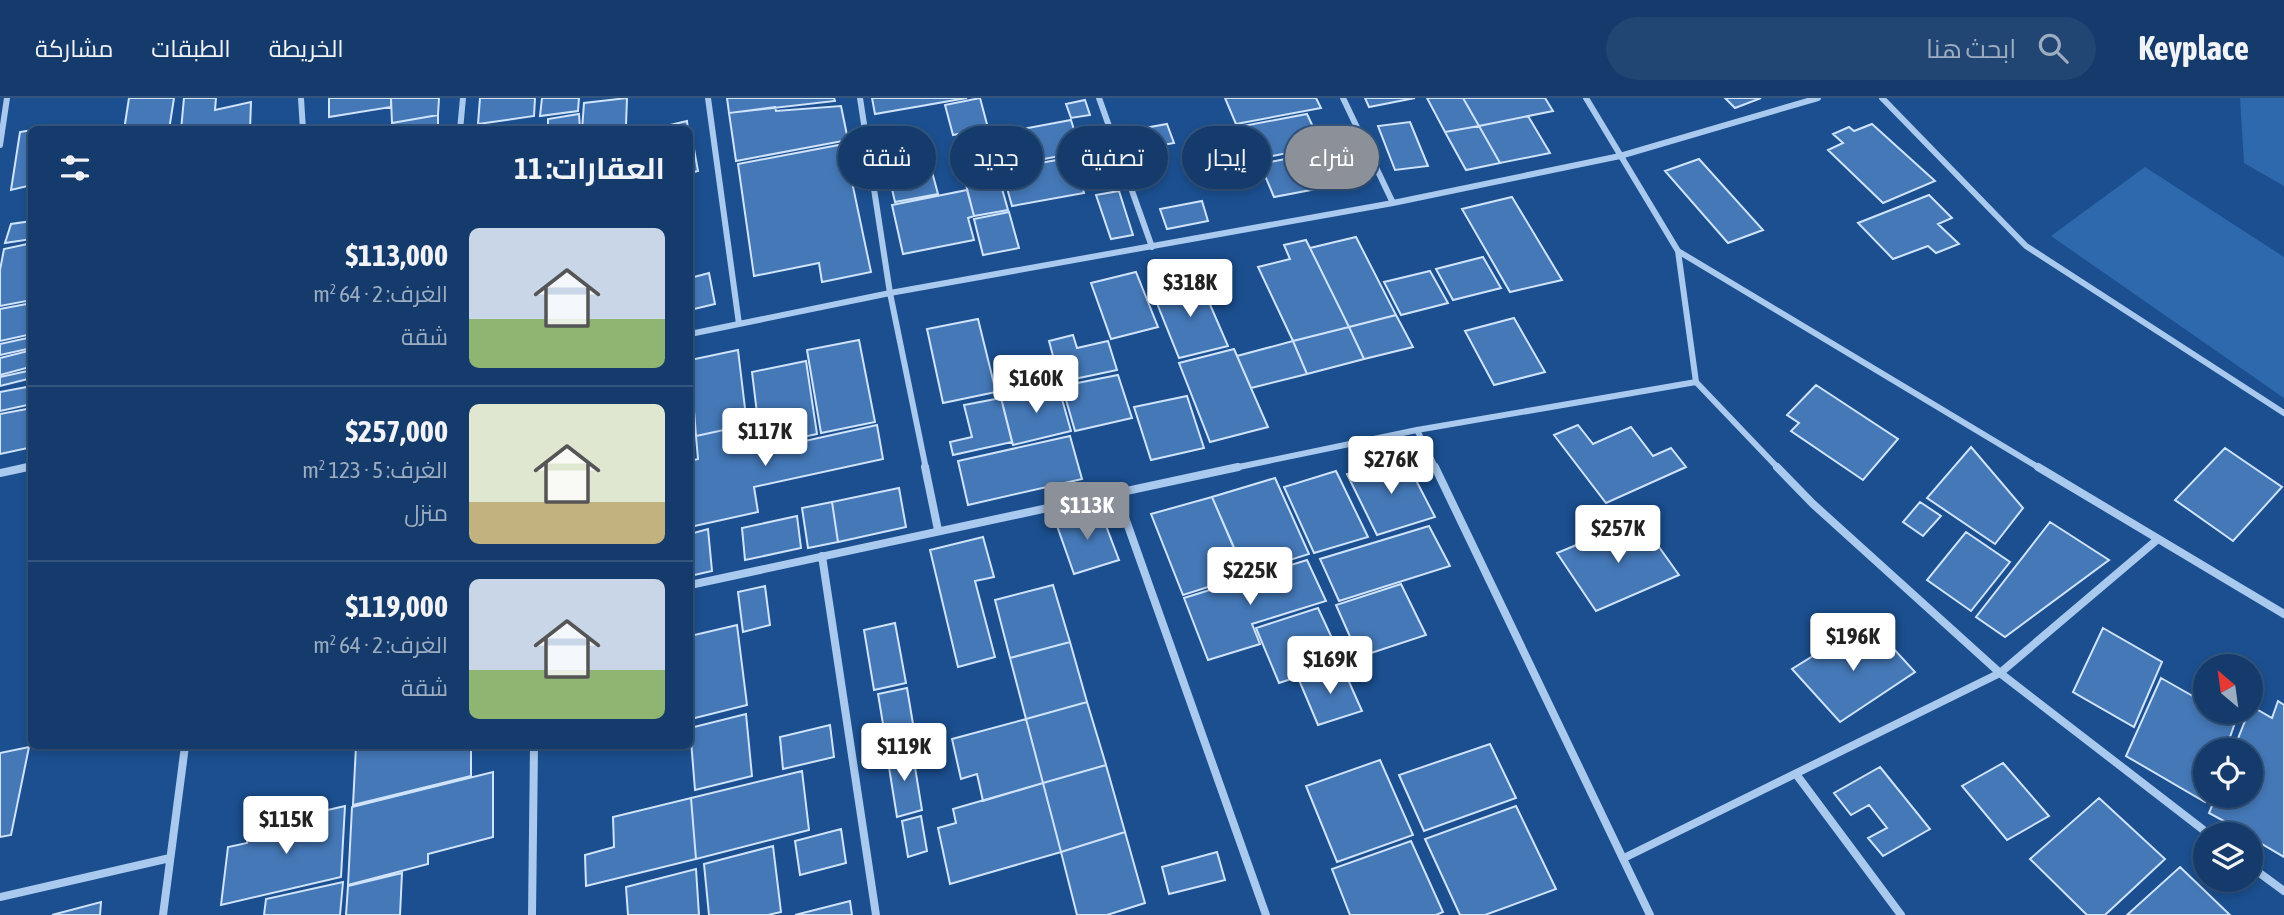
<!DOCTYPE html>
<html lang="ar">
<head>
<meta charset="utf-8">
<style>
	body { margin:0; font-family:"Asap Condensed",Cairo,sans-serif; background:#214673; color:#f1f3f6; direction:rtl; height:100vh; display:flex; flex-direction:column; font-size:26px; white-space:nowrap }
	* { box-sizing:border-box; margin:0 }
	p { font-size:23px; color:#9dadc1 }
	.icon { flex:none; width:38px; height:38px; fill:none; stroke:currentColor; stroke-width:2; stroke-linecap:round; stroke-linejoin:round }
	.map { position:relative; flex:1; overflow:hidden; direction:ltr }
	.drawer { position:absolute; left:28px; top:28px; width:665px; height:623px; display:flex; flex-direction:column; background:#143b6b; border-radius:10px; box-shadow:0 4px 10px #0003,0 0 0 2px #33557e; direction:rtl }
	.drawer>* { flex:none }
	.banner { position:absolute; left:714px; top:28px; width:665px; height:63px; direction:rtl; display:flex; gap:14px }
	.needle { width:46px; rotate:331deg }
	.buttons { position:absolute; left:2193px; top:556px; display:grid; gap:14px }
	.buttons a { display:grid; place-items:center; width:70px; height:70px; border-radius:50%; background:#143b6b; box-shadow:0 4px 10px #0003,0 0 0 2px #33557e; font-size:35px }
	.price { position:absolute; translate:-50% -60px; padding:0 16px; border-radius:7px; background:#fff; color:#222; font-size:23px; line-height:46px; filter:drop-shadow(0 2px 4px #0008) }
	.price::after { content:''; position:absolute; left:50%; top:42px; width:21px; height:16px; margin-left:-10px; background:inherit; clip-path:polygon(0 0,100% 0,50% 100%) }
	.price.on { background:#8c9099; color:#fff }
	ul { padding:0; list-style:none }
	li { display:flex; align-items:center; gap:21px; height:175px; padding:0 28px }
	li+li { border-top:2px solid #33557e }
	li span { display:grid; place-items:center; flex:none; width:196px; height:140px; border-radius:10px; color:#555 }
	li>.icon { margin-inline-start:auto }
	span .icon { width:84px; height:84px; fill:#fffc; stroke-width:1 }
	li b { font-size:30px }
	h2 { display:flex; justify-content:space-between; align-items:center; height:84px; padding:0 28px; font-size:30px }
	.tag { padding:0 24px; border-radius:32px; background:#143b6b; box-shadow:0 4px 10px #0003,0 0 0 2px #33557e; font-size:24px; line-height:63px }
	.tag.on { background:#8c9099; color:#fff }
	header { display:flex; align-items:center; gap:42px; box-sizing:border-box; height:98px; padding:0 35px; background:#143b6b; border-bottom:2px solid #33557e }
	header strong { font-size:33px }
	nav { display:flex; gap:38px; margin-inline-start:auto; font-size:24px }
	.search { width:490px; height:63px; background:#214673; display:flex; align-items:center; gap:18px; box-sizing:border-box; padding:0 24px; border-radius:38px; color:#9dadc1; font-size:26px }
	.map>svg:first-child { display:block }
	.green { fill:#2e69ad }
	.building { fill:#4478b7; stroke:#cfe3fa; stroke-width:2 }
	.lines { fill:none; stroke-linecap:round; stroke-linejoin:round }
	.street-far1 { stroke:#a9c9ee; stroke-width:6 }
	.street { stroke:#a9c9ee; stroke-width:8 }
</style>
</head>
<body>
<header>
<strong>Keyplace</strong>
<div class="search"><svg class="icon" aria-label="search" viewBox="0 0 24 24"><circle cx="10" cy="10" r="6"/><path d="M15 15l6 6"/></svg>ابحث هنا</div>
<nav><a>الخريطة</a><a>الطبقات</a><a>مشاركة</a></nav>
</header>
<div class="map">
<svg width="2284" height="817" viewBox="0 0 2284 817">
	<rect width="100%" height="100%" fill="#1b4f8f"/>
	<path class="green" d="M2240,0H2284V88L2244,65Z
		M2145,69L2284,159V300L2051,138Z"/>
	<path class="building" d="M129,0H174L169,32H124Z
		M184,0H216L215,12L251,4L250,32H181Z
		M329,0H391V9L329,19Z
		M391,0H439L438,17L392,25Z
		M480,0H535L534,18L478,26Z
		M542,0H579L578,13L540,18Z
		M627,0L626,27L582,32L584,5Z
		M727,0H834L835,3L729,15Z
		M872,0H967L875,16Z
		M980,0L988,30L953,37L945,7Z
		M1225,0H1316L1321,10L1236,26Z
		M1365,0H1415L1369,9Z
		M1427,0H1463L1479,28L1445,34Z
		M1463,0H1545L1553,13L1479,28Z
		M1725,0H1761L1735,10Z
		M1085,2L1090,17L1071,20L1066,6Z
		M841,8L848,42L736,63L729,15L775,9L776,13Z
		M579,16L580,32H548V21Z
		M1307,16L1322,48L1252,62L1238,29Z
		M438,17V32H391L392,25Z
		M1528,18L1550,55L1500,65L1479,28Z
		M1071,22L1081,54L1001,69L991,37Z
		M687,23L688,32H671L670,27Z
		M1410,24L1428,68L1395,72L1378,28Z
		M1167,26L1174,45L1135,52L1128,33Z
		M1872,26L1935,83L1883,105L1828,52L1843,45L1833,36L1849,29L1854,33Z
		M1479,28L1500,65L1466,72L1445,34Z
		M1234,29L1248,63L1213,70L1199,35Z
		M32,32V87L11,92L20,34Z
		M692,40L698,73L690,75V41Z
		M844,46L871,174L822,184L819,165L754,178L738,66Z
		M1337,51L1353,84L1274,99L1260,66Z
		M1073,59L1084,95L1012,108L1002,72Z
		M1699,61L1763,132L1728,145L1665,73Z
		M931,70L938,96L895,104L889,78Z
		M997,73L1008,112L974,118L964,79Z
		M967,92L974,118L968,120L974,142L903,156L892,107Z
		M1119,93L1133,137L1111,141L1096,97Z
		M1929,97L1952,120L1938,126L1959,146L1936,155L1928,148L1893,161L1858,125Z
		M1512,99L1562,182L1510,194L1462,111Z
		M1202,103L1208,123L1167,131L1160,111Z
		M1009,114L1019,150L983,157L974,121Z
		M32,123V141L5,145L11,126Z
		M1356,139L1396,217L1349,229L1310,150Z
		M1306,142L1349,229L1293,243L1258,169L1290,161L1284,147Z
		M32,145V202L0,208V172L4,151Z
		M1483,159L1501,190L1453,202L1436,171Z
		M1430,173L1448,205L1401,217L1384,184Z
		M1136,174L1158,229L1111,241L1091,185Z
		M709,175L715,206L690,212V180Z
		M1199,181L1228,248L1179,260L1152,193Z
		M32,205V236L0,243V211Z
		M1396,217L1413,249L1364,261L1349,229Z
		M1514,220L1545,274L1494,287L1465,233Z
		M978,221L996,294L943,305L927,231Z
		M1349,229L1364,261L1307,276L1293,243Z
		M1073,237L1077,250L1108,243L1117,272L1060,284L1049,243Z
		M32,239V250L0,257V246Z
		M859,242L875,324L821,335L807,252Z
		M1293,243L1307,276L1251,290L1237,258Z
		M1234,251L1268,329L1210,344L1179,265Z
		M32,252L30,269L0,277V260Z
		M738,252L747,327L696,338L690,262Z
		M806,263L817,336L761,348L752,274Z
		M32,272V280L0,288V279Z
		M1118,277L1132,320L1075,333L1062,288Z
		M1058,287L1071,333L1013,347L1001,300Z
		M1816,287L1898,341L1863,382L1791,333L1799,325L1787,317Z
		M32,288V306L0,313V294Z
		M1187,298L1204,350L1151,362L1134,309Z
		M1001,300L1012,344L953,357L950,344L972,339L964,307Z
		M32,310L28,350L0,356V316Z
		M747,327L751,355L877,327L883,361L754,389L758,414L690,429V363L698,361L696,338Z
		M1578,327L1593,346L1631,329L1653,358L1671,350L1686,369L1606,405L1554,337Z
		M1070,338L1082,381L968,407L958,363Z
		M1971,349L2023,410L1995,446L1927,400Z
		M2225,350L2282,389L2233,443L2175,402Z
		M1404,359L1435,419L1377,437L1347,376Z
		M1336,373L1368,439L1314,455L1284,389Z
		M1275,380L1309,456L1245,476L1212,399Z
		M899,390L906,429L838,444L832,404Z
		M1212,399L1246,477L1183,497L1151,416Z
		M832,404L838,444L808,450L802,410Z
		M1920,404L1941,418L1923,438L1903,424Z
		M1100,412L1119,462L1074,476L1056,425Z
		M797,418L801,450L745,462L742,430Z
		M1639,421L1679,477L1596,513L1557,455Z
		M2050,424L2109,462L2005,539L1976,519Z
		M1429,428L1450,468L1339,503L1320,461Z
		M708,431L712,473L690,478V436Z
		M1966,434L2010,464L1971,513L1927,482Z
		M983,439L994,479L975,483L995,559L958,569L930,452Z
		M1307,462L1326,503L1252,526L1260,546L1208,562L1184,500Z
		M1401,486L1426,537L1359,559L1336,507Z
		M1053,487L1070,544L1010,560L995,502Z
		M765,488L770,527L743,534L738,494Z
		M1318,510L1343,564L1279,585L1256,530Z
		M895,525L906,585L874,592L864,532Z
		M737,527L747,607L691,621L690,538Z
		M1858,530L1871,545L1882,538L1915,574L1840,624L1792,571Z
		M2103,530L2162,564L2134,629L2073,594Z
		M1070,544L1087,604L1026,621L1010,560Z
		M1342,568L1362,613L1318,627L1299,582Z
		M2161,580L2205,605V614H2222L2236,622L2225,653H2205L2207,698L2205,704L2126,658Z
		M907,590L915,638L886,644L878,596Z
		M2278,603L2284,607V759L2250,739V737L2209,715L2216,698H2250V653H2233L2251,608L2272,620Z
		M1087,604L1106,667L1043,685L1026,621Z
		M746,616L752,678L695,692L690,630Z
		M1026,621L1043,685L983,703L977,676L961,681L952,641Z
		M830,627L834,659L783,671L780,639Z
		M1490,646L1516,700L1424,733L1399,677Z
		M356,648H471V678L353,707Z
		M29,649L11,737L0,739V655Z
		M912,651L922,712L897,719L887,657Z
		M1380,662L1413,737L1337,764L1306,688Z
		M2003,665L2049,718L2007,742L1962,688Z
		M1106,667L1125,734L1061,754L1043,685Z
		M1880,669L1930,731L1883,758L1868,740L1887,730L1869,707L1851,717L1834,695Z
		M802,673L809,732L696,761L691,700Z
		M493,674V739L428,756V766L348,787L352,709Z
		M1043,685L1061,754L950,786L938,730L956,725L953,711Z
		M691,700L696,761L586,788L585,757L614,749L613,719Z
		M2099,700L2165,761L2105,817H2087L2030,761Z
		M345,708L341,779L221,807L228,749L247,745L249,730Z
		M1516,708L1556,791L1485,817H1460L1425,741Z
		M921,718L927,753L908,759L902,723Z
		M841,731L846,765L800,777L795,743Z
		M1125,734L1145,805L1107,817H1077L1061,754Z
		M1411,743L1443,814L1436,817H1350L1332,771Z
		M773,748L781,814L768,817H709L704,766Z
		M1217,754L1225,782L1169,796L1162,769Z
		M2180,769L2230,817H2127Z
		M696,771L699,817H628L626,789Z
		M402,775L400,817H346L348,788Z
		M343,784L340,817H264L266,801Z
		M850,803L852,817H795Z
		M101,804L100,817H52Z"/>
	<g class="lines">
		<path class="street-far1" d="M301,0L303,32
			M708,0L739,226
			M860,0L890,195L926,371
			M1099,0L1152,149
			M1343,0L1393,105
			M1586,0L1678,153L2041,371
			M1882,0L2026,148L2284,315
			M460,32L463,0
			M0,47L7,0
			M690,236L890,195L1393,105L1620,58L1818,0
			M1696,284L1779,371
			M1417,332L1436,371
			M20,371L32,368
			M1229,371L1417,332L1696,284L1678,153"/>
		<path class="street" d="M925,369L938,432
			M1435,369L1650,817
			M1777,369L1813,406L2000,575L2210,737
			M2038,369L2284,516
			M0,375L28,369
			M1116,394L1266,817
			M822,458L876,817
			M690,487L1238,369
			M1796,676L1901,817
			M1624,760L2000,575L2158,441
			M2250,768L2284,793
			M0,799L170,760
			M163,817L185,648
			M532,817L534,648"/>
	</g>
</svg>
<div class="buttons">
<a><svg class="needle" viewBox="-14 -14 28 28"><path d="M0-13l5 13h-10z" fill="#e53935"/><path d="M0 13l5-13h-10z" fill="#9dadc1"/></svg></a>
<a><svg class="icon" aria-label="locate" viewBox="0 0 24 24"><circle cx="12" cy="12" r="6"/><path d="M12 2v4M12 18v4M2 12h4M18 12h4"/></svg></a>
<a><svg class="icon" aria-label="layers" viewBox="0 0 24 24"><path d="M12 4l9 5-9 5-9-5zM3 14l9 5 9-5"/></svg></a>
</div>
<b class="price" style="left:1190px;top:221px">$318K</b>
<b class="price" style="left:1036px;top:317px">$160K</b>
<b class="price" style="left:765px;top:370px">$117K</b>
<b class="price" style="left:1391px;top:398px">$276K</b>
<b class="price on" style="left:1087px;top:444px">$113K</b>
<b class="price" style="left:1618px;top:467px">$257K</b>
<b class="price" style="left:1250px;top:509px">$225K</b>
<b class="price" style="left:1853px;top:575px">$196K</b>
<b class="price" style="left:1330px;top:598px">$169K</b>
<b class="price" style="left:904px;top:685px">$119K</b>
<b class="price" style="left:286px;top:758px">$115K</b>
<div class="banner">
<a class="tag on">شراء</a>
<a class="tag">إيجار</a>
<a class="tag">تصفية</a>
<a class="tag">جديد</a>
<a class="tag">شقة</a>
</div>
<section class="drawer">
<h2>العقارات: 11<svg class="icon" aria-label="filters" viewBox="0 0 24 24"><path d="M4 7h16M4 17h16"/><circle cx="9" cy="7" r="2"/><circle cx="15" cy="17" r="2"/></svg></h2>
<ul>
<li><span style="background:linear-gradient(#c9d6e8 65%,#8fb573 0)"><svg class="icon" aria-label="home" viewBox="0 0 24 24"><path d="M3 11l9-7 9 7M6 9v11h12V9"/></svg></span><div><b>$113,000</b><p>الغرف: 2 · 64 m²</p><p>شقة</p></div></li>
<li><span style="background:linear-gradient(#dfe7d0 70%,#c2b280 0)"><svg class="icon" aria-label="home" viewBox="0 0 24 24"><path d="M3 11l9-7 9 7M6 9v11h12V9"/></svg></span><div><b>$257,000</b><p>الغرف: 5 · 123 m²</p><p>منزل</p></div></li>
<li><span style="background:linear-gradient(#c9d6e8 65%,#8fb573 0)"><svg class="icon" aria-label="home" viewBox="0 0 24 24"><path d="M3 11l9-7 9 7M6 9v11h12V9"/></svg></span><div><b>$119,000</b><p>الغرف: 2 · 64 m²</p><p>شقة</p></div></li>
</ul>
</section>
</div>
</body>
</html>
